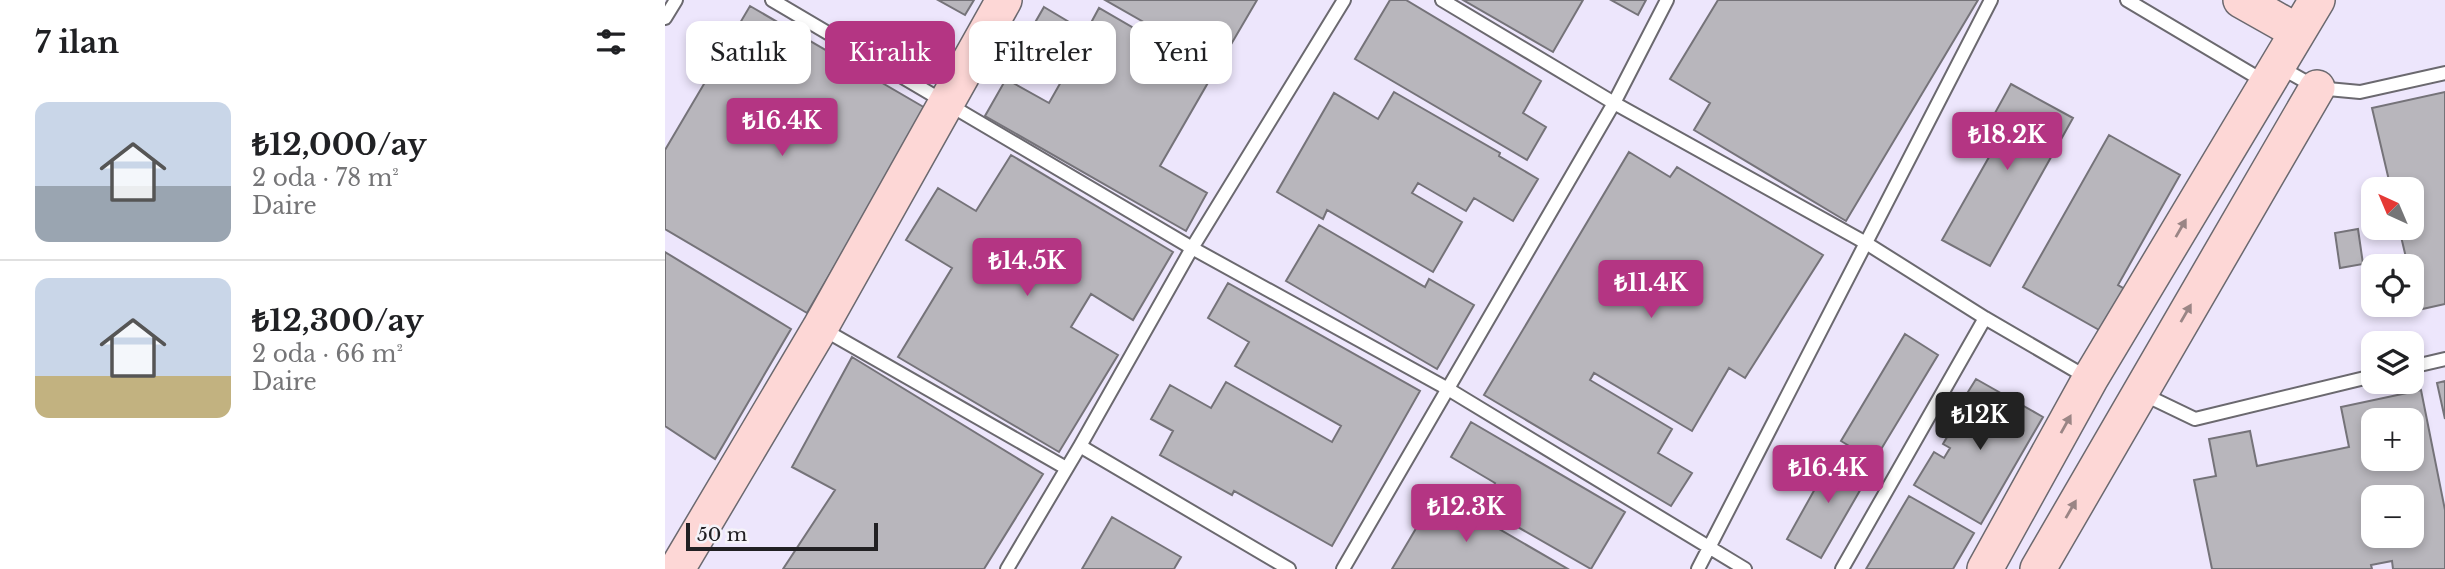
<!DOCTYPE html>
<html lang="tr">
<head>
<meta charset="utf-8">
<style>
	body { margin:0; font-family:"Libre Baskerville",serif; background:#f6f6f6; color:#202124; height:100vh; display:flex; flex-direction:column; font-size:26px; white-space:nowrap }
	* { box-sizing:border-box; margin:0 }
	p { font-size:23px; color:#757577 }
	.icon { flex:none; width:38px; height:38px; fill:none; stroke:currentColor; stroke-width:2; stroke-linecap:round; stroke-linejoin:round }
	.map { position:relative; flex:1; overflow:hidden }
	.panel { display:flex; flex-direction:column; background:#fff; width:665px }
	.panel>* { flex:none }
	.top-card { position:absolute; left:21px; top:21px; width:665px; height:63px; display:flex; gap:14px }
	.needle { width:46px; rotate:316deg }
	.buttons { position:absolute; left:1696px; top:177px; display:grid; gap:14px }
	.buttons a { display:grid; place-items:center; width:63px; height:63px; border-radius:14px; background:#fff; box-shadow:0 4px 10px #0003; font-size:35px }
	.scale { position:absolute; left:21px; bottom:18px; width:192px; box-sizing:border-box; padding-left:7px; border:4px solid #212023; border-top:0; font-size:19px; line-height:24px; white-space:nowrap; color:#212023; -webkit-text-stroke:5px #f5f3f9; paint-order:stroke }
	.price { position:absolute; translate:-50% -60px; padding:0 16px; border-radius:7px; background:#b43583; color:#fff; font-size:23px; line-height:46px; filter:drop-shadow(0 2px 4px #0008) }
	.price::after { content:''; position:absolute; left:50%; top:42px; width:21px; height:16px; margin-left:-10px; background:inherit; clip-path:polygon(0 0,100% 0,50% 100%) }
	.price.on { background:#222; color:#fff }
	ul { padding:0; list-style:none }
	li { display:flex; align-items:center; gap:21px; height:175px; padding:0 35px }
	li+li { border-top:2px solid #e0e0e0 }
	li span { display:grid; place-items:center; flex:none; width:196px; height:140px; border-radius:14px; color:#555 }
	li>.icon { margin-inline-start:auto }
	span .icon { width:84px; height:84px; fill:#fffc; stroke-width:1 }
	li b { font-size:30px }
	h2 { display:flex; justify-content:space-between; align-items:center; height:84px; padding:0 35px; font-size:30px }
	.pill { padding:0 24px; border-radius:14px; background:#fff; box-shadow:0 4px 10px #0003; font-size:24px; line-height:63px }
	.pill.on { background:#b43583; color:#fff }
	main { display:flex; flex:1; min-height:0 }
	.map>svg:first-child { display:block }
	.industrial { fill:#ede6fc; fill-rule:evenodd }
	.building { fill:#b8b6bc; stroke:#757379; stroke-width:2; fill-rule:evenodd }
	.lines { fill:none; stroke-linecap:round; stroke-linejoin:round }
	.lane-casing { stroke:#6b696f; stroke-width:16 }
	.secondary-casing { stroke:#6b696f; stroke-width:38 }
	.lane { stroke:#fff; stroke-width:12 }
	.secondary { stroke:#fdd7d6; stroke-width:35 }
	.oneway { fill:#9a8585 }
</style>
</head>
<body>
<main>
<section class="panel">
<h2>7 ilan<svg class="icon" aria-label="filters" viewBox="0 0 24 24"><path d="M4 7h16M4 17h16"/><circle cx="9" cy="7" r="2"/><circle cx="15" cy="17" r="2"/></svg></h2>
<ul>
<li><span style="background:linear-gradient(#c9d6e8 60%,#9aa5b1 0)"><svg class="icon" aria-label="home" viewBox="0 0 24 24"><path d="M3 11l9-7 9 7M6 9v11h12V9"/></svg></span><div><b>₺12,000/ay</b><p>2 oda · 78 m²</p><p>Daire</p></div></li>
<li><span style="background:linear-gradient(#c9d6e8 70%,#c2b280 0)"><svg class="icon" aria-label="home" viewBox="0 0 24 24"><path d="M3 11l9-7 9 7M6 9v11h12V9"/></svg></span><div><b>₺12,300/ay</b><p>2 oda · 66 m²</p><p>Daire</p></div></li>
</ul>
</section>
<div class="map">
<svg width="1780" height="569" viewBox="0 0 1780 569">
	<rect width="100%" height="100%" fill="#f5f3f9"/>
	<path class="industrial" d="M0,0H1780V569H0ZM1708,189H1746V228H1708ZM1708,266H1746V304H1708ZM1708,343H1746V382H1708ZM1708,420H1746V458H1708ZM1708,497H1746V536H1708Z"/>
	<path class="building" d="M273,0H309L300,15Z
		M440,0H592L554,65Z
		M725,0H741L876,81L858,113L881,127L862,160L690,59Z
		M798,0H918L888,52Z
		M946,0H981L973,15Z
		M1053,0H1313L1181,221L1029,130L1045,103L1005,79Z
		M85,6L262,109L142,313L0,229V150Z
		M379,7L421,32L434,8L548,74L495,166L542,193L521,231L320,116L341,79L384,103L401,73L356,47Z
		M1346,84L1408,118L1325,266L1277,240L1324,157L1310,149Z
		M729,92L835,153L834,156L873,179L848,221L809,198L801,211L753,183L747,193L797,222L768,272L662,210L658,219L612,192L669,93L713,119Z
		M1780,92V304L1753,310L1746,281V266H1743L1734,228H1746V189H1726L1707,108Z
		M1444,135L1515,175L1453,285L1467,293L1443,335L1358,287Z
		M964,152L1005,177L1012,167L1158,255L1080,378L1064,368L1027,431L929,373L925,380L1007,429L993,453L1027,473L1006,506L819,395Z
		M346,155L508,252L468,320L426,294L406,327L453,355L394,452L233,357L287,268L241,240L273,188L311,211Z
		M654,225L760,287L764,279L809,305L772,369L621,281Z
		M1693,229L1698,264L1675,268L1670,233Z
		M0,252L126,329L50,459L0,426Z
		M563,283L755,391L667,546L569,491L567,495L495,455L508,431L486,419L505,385L546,408L561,382L667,442L676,426L570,366L584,342L543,318Z
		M1240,334L1273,355L1209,461L1176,441Z
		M187,357L378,474L319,569H118L170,490L127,467Z
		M1311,379L1378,417L1316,524L1249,485L1269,452L1279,458L1285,448L1278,444L1302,403L1298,400Z
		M1780,381V419L1772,383Z
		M1756,390L1780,510V569H1728L1727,561L1706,565L1707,569H1547L1529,480L1551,476L1544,439L1585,431L1592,466L1684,447L1676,407ZM1708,420H1746V458H1708ZM1708,497H1746V536H1708Z
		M806,422L960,512L926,569L816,506L830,483L786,457Z
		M1170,453L1205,473L1156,558L1122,539Z
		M772,493L903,569H727Z
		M1244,496L1309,533L1288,569H1201Z
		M447,517L516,557L509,569H417Z"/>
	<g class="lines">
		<g class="lane-casing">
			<path id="lane" d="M107,0L527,248L783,389L1080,569
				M777,0L949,103L1201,243L1320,318L1423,378
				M1462,0L1600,82
				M0,18L11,0
				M1613,66L1652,88L1695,92L1780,73
				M156,328L401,468
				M1746,367L1780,359
				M1478,394L1530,419L1708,376
				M415,446L624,569
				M342,569L415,446L527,248L679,0
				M678,569L949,103L1002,0
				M1033,569L1326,0
				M1177,569L1320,318"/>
		</g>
		<g class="secondary-casing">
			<path id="secondary" d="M1576,0L1631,31
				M12,569L155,328L339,0
				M1320,569L1425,379L1652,0
				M1373,569L1652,88"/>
		</g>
		<use href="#lane" class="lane"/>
		<use href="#secondary" class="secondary"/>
	</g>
	<defs><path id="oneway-solid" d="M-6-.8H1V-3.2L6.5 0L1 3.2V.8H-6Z" transform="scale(1.75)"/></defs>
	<g class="oneway">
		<use href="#oneway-solid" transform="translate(1516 228) rotate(-60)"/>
		<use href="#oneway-solid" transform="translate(1521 313) rotate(-60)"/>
		<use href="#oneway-solid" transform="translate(1401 424) rotate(-61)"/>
		<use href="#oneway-solid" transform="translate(1406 509) rotate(-60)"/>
	</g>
</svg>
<div class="buttons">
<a><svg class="needle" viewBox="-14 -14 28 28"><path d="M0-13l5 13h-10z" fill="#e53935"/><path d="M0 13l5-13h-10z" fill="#757577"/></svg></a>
<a><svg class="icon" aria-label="locate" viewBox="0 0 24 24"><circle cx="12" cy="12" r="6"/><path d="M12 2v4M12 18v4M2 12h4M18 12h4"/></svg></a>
<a><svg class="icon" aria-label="layers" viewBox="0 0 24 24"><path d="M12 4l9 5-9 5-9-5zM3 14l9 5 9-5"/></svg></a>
<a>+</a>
<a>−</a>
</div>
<div class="scale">50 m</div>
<b class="price" style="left:117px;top:158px">₺16.4K</b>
<b class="price" style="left:1342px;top:172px">₺18.2K</b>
<b class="price" style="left:362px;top:298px">₺14.5K</b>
<b class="price" style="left:986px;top:320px">₺11.4K</b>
<b class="price on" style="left:1315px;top:452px">₺12K</b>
<b class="price" style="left:1163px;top:505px">₺16.4K</b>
<b class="price" style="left:801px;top:544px">₺12.3K</b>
<div class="top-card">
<a class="pill">Satılık</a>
<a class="pill on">Kiralık</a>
<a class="pill">Filtreler</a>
<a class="pill">Yeni</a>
</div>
</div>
</main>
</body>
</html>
